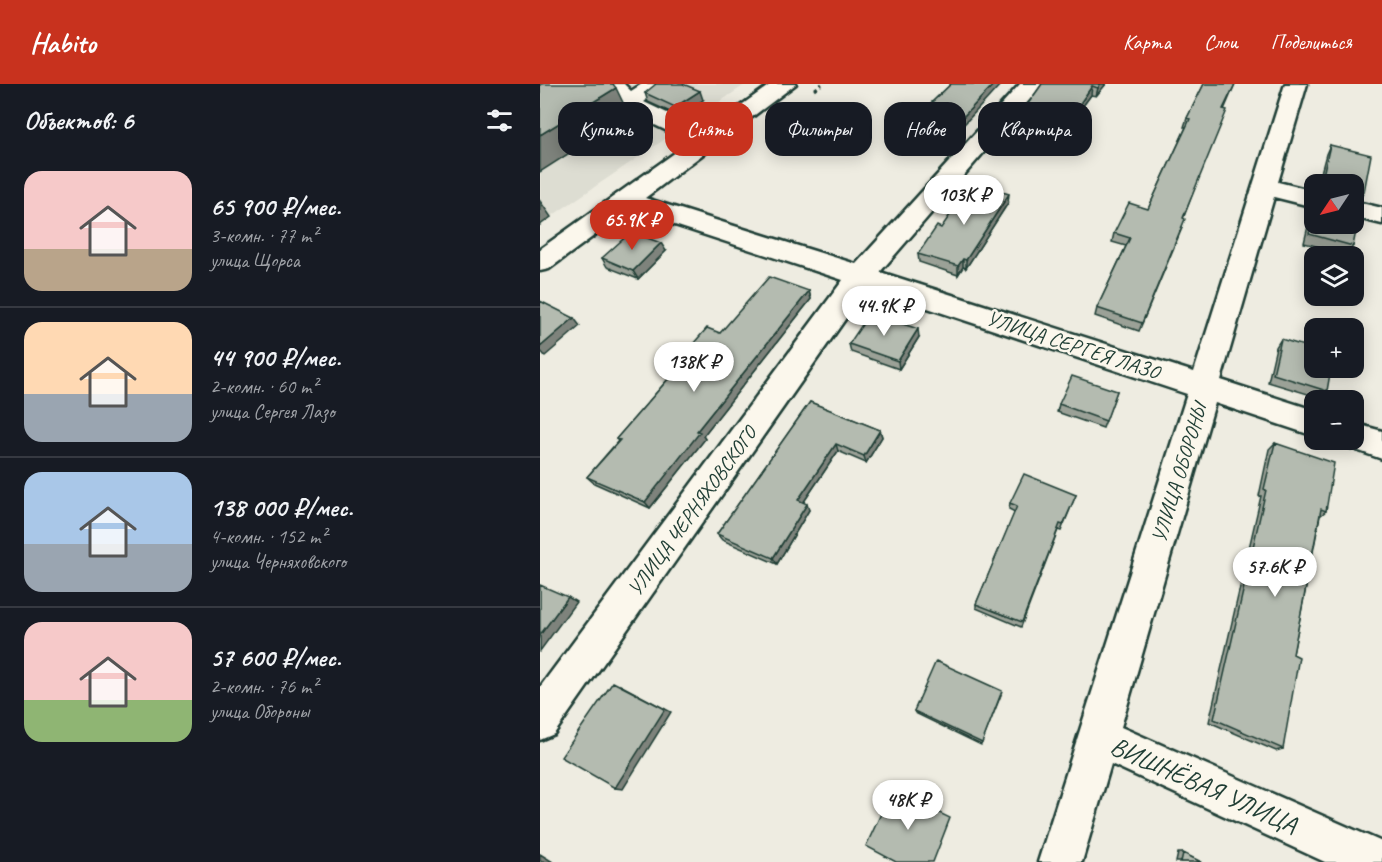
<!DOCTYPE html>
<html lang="ru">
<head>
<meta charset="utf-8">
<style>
	body { margin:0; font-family:Caveat,sans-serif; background:#242831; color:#f1f3f6; height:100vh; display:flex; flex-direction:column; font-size:22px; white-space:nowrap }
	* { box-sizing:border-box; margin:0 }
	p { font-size:20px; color:#9ea1a6 }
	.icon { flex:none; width:33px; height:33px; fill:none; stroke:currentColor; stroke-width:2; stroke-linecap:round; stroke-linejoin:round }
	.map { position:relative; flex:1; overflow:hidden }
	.sheet { display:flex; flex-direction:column; background:#171b24; width:540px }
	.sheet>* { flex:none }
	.banner { position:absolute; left:18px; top:18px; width:570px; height:54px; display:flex; gap:12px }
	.needle { width:39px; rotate:235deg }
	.controls { position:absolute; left:764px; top:90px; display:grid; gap:12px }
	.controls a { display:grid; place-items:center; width:60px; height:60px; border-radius:12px; background:#171b24; box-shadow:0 3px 15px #0003; font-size:30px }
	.price { position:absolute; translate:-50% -51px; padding:0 14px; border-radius:21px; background:#fff; color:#222; font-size:20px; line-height:39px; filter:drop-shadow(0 2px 3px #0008) }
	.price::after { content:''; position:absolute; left:50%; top:36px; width:18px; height:14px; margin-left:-9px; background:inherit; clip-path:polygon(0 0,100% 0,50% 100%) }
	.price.active { background:#c8321e; color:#fff }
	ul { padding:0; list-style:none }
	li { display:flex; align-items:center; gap:18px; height:150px; padding:0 24px }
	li+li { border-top:2px solid #363941 }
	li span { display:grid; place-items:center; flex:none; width:168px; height:120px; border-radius:18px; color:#555 }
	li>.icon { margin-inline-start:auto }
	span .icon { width:72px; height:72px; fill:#fffc; stroke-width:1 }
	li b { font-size:26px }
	h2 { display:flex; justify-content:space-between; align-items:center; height:72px; padding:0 24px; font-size:26px }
	.pill { padding:0 21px; border-radius:18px; background:#171b24; box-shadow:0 3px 15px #0003; font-size:21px; line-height:54px }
	.pill.active { background:#c8321e; color:#fff }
	header { display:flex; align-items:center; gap:36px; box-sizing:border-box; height:84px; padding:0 30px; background:#c8321e; color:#fff }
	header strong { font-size:28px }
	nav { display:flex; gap:33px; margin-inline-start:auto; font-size:21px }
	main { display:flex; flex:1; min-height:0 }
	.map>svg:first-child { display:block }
	.built { fill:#ddddd2 }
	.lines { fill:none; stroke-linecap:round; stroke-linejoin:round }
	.minor-casing { stroke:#1f3d34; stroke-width:5 }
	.path { stroke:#1f3d34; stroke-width:3; stroke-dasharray:4.5 3; stroke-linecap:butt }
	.minor { fill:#fbf7ec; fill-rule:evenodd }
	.wall { fill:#9ba197; stroke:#1f3d34; stroke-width:1.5 }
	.shaded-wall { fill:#7e837b; stroke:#1f3d34; stroke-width:1.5 }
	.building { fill:#b4bbb0; stroke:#1f3d34; stroke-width:1.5 }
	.labels { text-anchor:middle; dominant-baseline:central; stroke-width:5; stroke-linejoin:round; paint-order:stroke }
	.street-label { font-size:21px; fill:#1f3d34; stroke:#fbf7ec }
	.near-street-label { font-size:26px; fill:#1f3d34; stroke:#fbf7ec }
</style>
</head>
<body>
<header>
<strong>Habito</strong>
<nav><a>Карта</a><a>Слои</a><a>Поделиться</a></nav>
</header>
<main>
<section class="sheet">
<h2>Объектов: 6<svg class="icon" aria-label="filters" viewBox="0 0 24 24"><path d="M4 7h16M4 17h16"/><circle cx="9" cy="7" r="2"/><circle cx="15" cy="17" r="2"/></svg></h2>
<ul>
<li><span style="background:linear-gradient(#f6c9c9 65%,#b9a48a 0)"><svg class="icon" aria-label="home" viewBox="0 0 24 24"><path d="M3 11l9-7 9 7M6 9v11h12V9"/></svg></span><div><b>65 900 ₽/мес.</b><p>3-комн. · 77 m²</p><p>улица Щорса</p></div></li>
<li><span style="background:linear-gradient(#ffd9b3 60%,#9aa5b1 0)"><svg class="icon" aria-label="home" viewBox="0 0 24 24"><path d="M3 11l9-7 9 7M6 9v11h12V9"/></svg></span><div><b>44 900 ₽/мес.</b><p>2-комн. · 60 m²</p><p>улица Сергея Лазо</p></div></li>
<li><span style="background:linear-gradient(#a9c7e8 60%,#9aa5b1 0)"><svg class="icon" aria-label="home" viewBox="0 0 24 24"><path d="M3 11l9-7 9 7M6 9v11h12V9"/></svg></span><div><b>138 000 ₽/мес.</b><p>4-комн. · 152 m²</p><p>улица Черняховского</p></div></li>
<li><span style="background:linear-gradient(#f6c9c9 65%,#8fb573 0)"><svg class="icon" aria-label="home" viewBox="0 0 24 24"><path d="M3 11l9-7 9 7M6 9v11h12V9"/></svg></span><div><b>57 600 ₽/мес.</b><p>2-комн. · 76 m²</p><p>улица Обороны</p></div></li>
</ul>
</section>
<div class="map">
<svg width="842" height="778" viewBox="0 0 842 778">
	<rect width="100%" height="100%" fill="#eeece1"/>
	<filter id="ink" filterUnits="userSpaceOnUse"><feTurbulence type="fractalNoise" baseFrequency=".0167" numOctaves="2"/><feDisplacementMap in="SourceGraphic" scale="12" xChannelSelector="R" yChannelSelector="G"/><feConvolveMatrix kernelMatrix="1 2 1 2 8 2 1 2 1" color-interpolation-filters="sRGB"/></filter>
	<g filter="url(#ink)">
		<path class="built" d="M0,0H206L0,140Z"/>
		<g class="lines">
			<g class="minor-casing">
				<path id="minor" d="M60,0H84L91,7L102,0H127L104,18L165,47L231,0H256L105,114L316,180L480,0H503L340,188L654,288L745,0H767L738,98L774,107V123L734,113L681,296L774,326V352L675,319L581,643L842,758V778H785L571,680L542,778H498L647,310L327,204L14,650L0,656V603L303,196L89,126L9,185L0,187V165L150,58L88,28Z
					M813,117L842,124V140L813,133Z
					M813,339L842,347V375L802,361L799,356H813Z"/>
			</g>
			<path class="path" d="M274,6L282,0"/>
			<use href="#minor" class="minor"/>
		</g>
		<path class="wall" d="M411,0L404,62L370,48L369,40Z
			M502,0H566L556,12L551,11L526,45L484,33L485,24Z
			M664,0H695L684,26L643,135L642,144L599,247L555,232L557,224L586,162L572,158L574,149L608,125L646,43H644L647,34Z
			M105,9L163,16L139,32L108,18Z
			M790,61L824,108L819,116L816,115L813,162L808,170L764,159L772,125L774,122V140L813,100H778L786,70Z
			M468,119L426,184L423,183L418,191L379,178L378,170L401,144Z
			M126,167L98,195L67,183L62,174Z
			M269,207L271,215L163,352L165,355L110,424L54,399L47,393L78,357L76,355L135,287L132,284L180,249Z
			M379,253L359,285L311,268L309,260Z
			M741,255L787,307L781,314L728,298L736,263Z
			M577,307L563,344L517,328L519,320Z
			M270,318L340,346L342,353L326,379L298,367L263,419L269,426L237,480L182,456L177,450Z
			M735,359L786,427L780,432L753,570L743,665L736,667L669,638L721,412H719L729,365Z
			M536,411L521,447L518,446L481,543L436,524V520L475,428L469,425L470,419Z
			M461,611L441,661L375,629L374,627Z
			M638,769H643L661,778H636Z"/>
		<path class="shaded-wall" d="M454,0H461L404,62V53Z
			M560,0H566L556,12L558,4Z
			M552,2L551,11L526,45L528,37Z
			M76,4L89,31L0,88V51Z
			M160,7L163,16L139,32L135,23Z
			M469,110L468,119L426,184V176Z
			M0,117L11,133L0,141Z
			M121,159L126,167L98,195L93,187Z
			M423,175V183L418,191V182Z
			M269,207L271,215L163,352L165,355L110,424L105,418L157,347Z
			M34,234L40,242L5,272L0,266V263Z
			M378,245L379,253L359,285L358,277Z
			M340,346L342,353L326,379L324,372Z
			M296,360L298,367L261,422L258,416Z
			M267,420L269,426L237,480L233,474Z
			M28,513L36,518L0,567V551Z
			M80,601L131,628L83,705L75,704Z
			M0,770L13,778H2L0,777Z"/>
		<path class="building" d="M0,0H73L76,4L0,51Z
			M116,0H143L160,7L135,23L105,9Z
			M411,0H454L404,53L369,40Z
			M502,0H560L558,4L552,2L528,37L485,24Z
			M664,0H695L683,25L687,26L643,134L645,135L602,239L557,224L590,154L574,149L589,119L608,125L650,35L647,34Z
			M790,61L831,71L824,108L819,106L816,108V124L820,127L813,162L769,150L774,129V140H813V100H781Z
			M432,99L469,110L426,176L423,175L418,182L378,170L397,142L401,144Z
			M91,148L121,159L93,187L62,174Z
			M229,193L269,207L157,347L160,348L105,418L47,393L80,356L76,355L137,285L132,284L167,244L180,249Z
			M0,217L34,234L0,263Z
			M330,229L378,245L358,277L309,260Z
			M741,255L774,265V284H791L787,307L733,290Z
			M532,292L577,307L566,337L519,320Z
			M270,318L340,346L324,372L296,360L258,416L267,420L233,474L177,450Z
			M735,359L794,379L786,427L781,425L753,570L759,573L743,665L674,635L726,406L724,405Z
			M484,390L536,411L523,441L520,440L482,538L436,520L477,422L470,419Z
			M0,501L28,513L0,551Z
			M396,577L462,607L442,659L374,627Z
			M73,598L125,625L75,704L21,673Z
			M352,706L410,734L393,778H356L326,762Z
			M643,769L661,778H641Z"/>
	</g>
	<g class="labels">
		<g class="street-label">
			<text transform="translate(533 261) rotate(18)">УЛИЦА СЕРГЕЯ ЛАЗО</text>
			<text transform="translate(639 389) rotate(-73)">УЛИЦА ОБОРОНЫ</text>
			<text transform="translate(152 427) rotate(-54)">УЛИЦА ЧЕРНЯХОВСКОГО</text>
		</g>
		<g class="near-street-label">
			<text transform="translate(664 701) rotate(24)">ВИШНЁВАЯ УЛИЦА</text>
		</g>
	</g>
</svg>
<div class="controls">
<a><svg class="needle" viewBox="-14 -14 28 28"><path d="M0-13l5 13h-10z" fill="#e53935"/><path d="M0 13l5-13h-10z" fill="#9ea1a6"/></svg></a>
<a><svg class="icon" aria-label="layers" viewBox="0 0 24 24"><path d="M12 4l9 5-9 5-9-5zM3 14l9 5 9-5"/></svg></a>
<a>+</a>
<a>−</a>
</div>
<b class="price" style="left:424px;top:142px">103K ₽</b>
<b class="price active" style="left:92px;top:167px">65.9K ₽</b>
<b class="price" style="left:344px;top:253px">44.9K ₽</b>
<b class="price" style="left:154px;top:309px">138K ₽</b>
<b class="price" style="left:735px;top:514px">57.6K ₽</b>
<b class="price" style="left:368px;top:747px">48K ₽</b>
<div class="banner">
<a class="pill">Купить</a>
<a class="pill active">Снять</a>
<a class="pill">Фильтры</a>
<a class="pill">Новое</a>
<a class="pill">Квартира</a>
</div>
</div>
</main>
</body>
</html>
